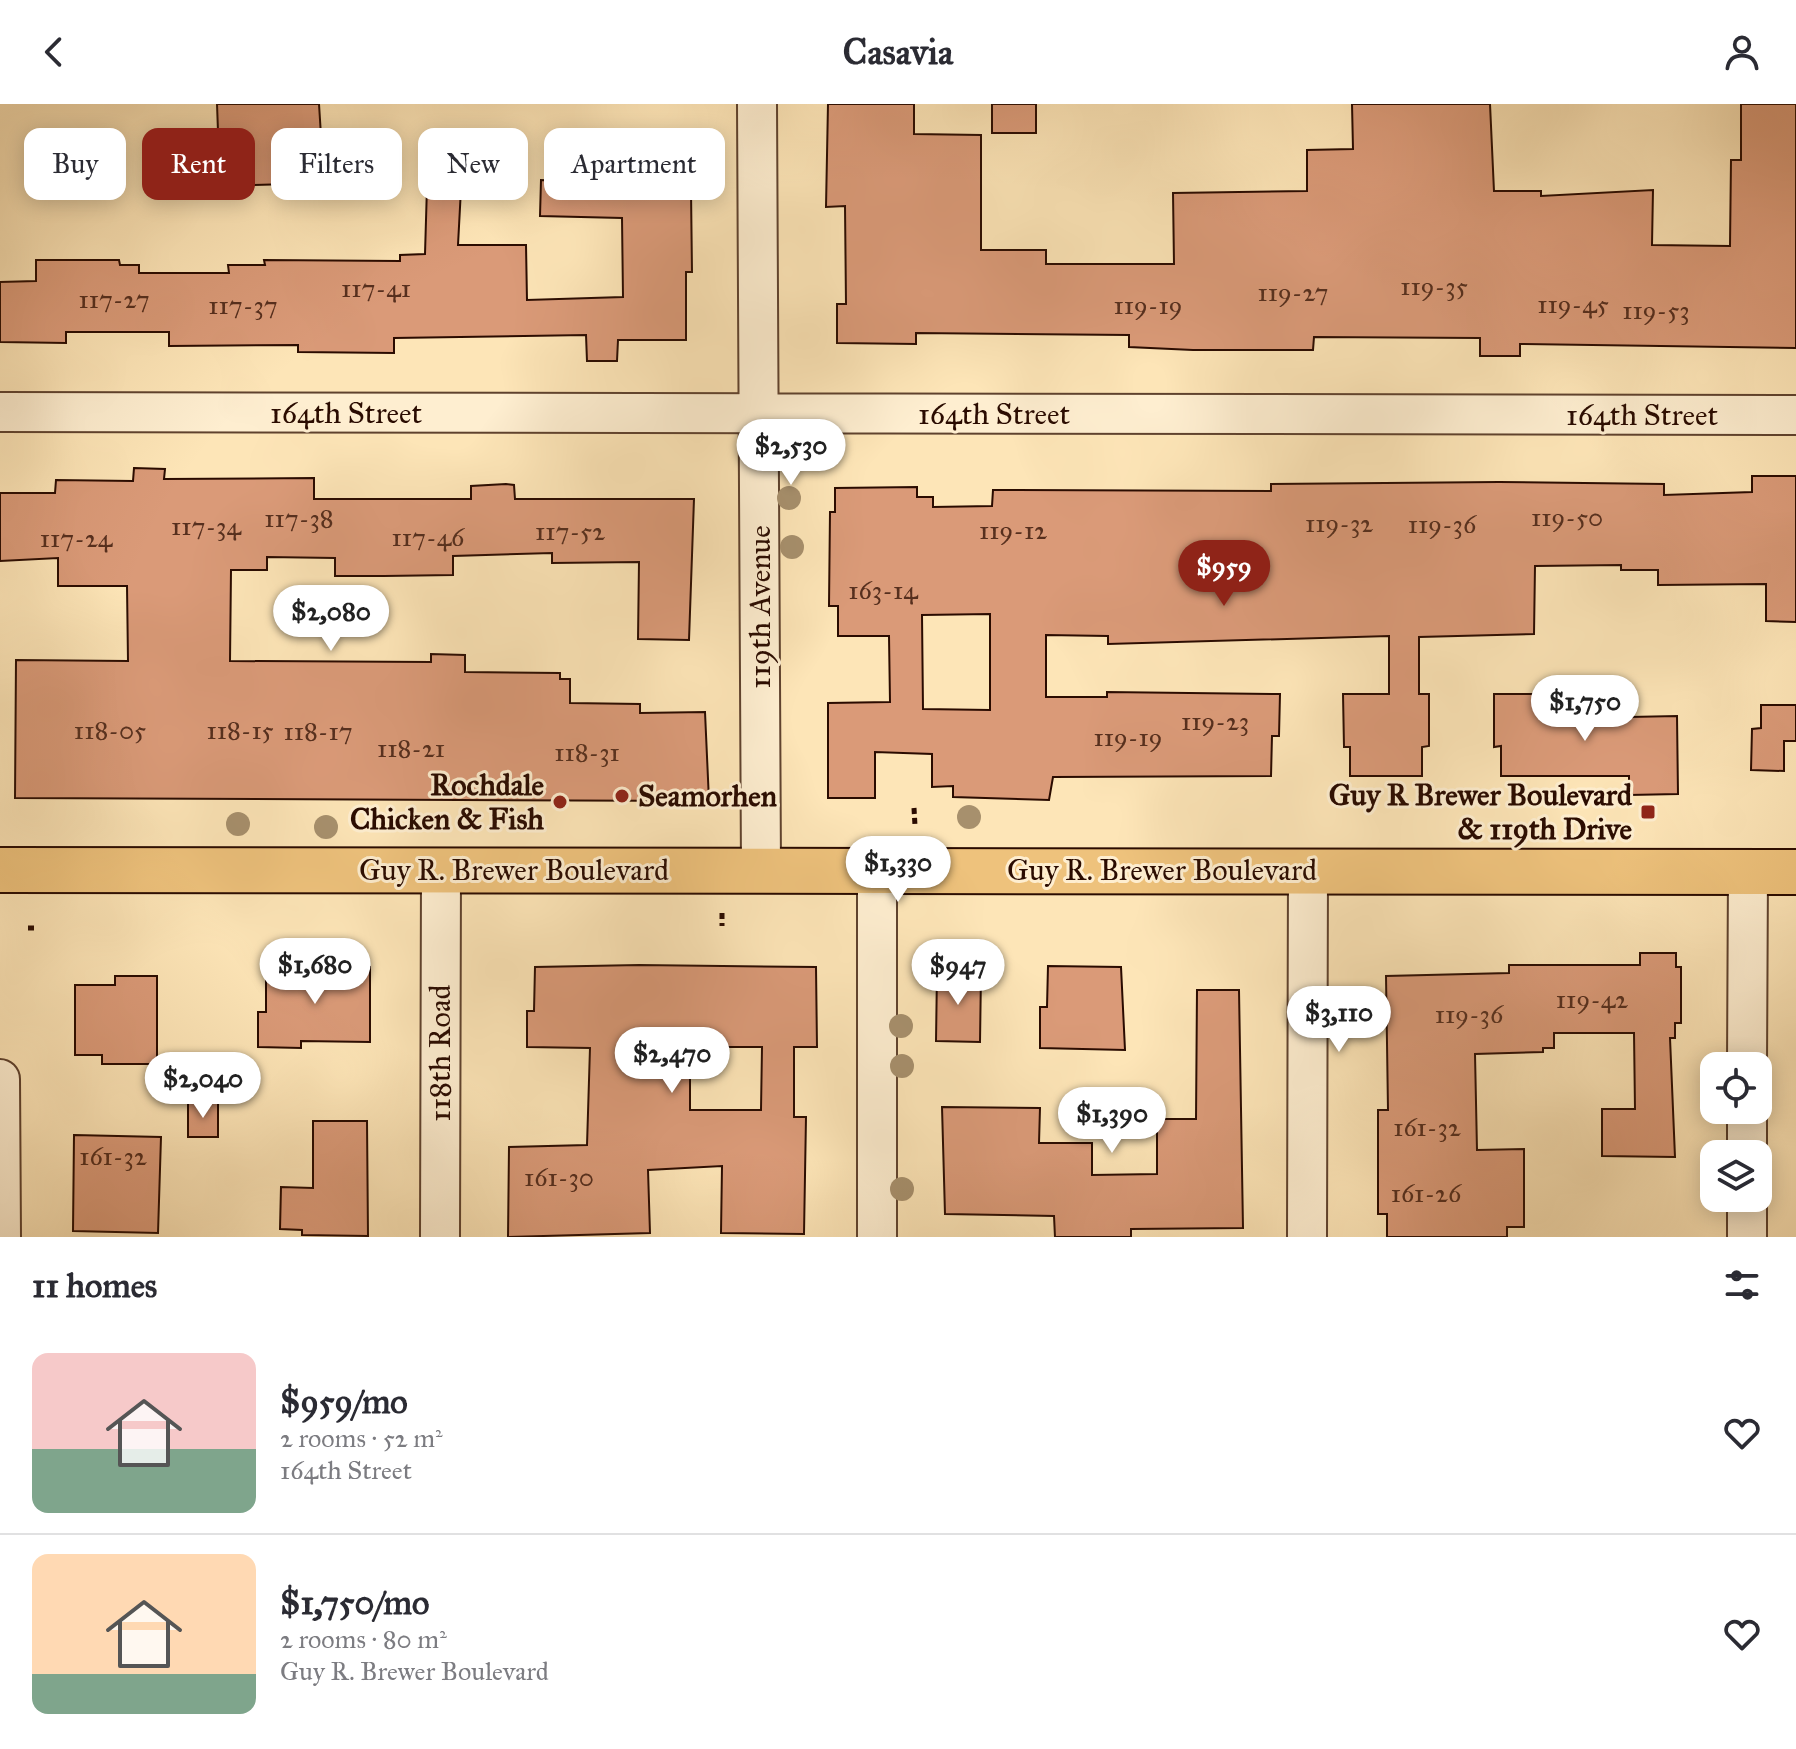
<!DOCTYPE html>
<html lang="en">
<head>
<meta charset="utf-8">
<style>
	body { margin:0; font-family:"IM FELL Great Primer",serif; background:#f7f7f7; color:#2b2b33; height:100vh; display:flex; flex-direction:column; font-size:30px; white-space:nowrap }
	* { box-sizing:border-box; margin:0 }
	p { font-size:26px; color:#7c7c81 }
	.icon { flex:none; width:44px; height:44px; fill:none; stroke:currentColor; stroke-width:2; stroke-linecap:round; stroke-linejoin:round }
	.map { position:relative; height:1133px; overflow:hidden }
	.side { display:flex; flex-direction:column; background:#fff; flex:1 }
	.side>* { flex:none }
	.banner { position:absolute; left:24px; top:24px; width:800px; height:72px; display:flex; gap:16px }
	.buttons { position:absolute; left:1700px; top:948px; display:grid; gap:16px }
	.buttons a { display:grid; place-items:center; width:72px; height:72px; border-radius:16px; background:#fff; box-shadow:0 4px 20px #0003; font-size:40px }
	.price { position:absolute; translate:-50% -68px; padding:0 18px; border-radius:28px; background:#fff; color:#222; font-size:26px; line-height:52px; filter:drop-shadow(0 2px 4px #0008) }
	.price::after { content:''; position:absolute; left:50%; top:48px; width:24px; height:18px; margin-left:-12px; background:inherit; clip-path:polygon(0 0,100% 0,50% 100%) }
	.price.current { background:#8f2418; color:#fff }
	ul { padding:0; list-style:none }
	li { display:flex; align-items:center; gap:24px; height:200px; padding:0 32px }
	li+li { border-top:2px solid #e1e1e2 }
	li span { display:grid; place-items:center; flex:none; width:224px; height:160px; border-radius:16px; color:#555 }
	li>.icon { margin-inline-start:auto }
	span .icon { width:96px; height:96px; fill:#fffc; stroke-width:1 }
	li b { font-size:34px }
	h2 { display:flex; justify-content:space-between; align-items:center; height:96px; padding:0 32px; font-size:34px }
	.pill { padding:0 28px; border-radius:16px; background:#fff; box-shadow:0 4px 20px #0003; font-size:28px; line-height:72px }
	.pill.current { background:#8f2418; color:#fff }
	header { display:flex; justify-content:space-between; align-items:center; height:104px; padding:0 32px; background:#fff; font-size:36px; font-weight:800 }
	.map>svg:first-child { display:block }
	.building { fill:#da9a78; stroke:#2a0b00; stroke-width:2; fill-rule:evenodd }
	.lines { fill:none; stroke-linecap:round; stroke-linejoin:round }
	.minor-casing { stroke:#5f422e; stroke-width:42 }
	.major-casing { stroke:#2a0b00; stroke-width:48 }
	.path { stroke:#2a0b00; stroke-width:5; stroke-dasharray:6 4; stroke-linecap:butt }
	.minor { stroke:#feeed0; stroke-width:38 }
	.major { stroke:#eec27c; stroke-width:44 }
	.tree { fill:#a7906d }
	.poi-dot { fill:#8f2418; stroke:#feeed0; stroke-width:3 }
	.labels { text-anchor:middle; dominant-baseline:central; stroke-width:6; stroke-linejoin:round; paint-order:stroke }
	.number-label { font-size:26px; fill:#562f1e }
	.street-label { font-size:30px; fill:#2a0b00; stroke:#feeed0 }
	.poi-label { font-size:30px; font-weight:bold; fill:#2a0b00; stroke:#feeed0; text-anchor:end }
</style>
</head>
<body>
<header><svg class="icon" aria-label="back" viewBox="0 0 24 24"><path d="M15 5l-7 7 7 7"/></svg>Casavia<svg class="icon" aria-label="person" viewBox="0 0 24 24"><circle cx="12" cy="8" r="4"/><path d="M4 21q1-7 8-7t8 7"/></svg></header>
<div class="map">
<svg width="1796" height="1133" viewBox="0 0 1796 1133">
	<rect width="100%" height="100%" fill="#fde5b7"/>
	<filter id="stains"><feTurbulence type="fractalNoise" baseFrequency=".0025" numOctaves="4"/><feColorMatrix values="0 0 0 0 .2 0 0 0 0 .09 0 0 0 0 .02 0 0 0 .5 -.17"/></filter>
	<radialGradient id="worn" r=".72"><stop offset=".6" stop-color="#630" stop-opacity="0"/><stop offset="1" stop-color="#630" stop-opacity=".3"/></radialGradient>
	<path class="building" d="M217,0H319L324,79L220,82Z
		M828,0H914V30L981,31V146H1046V160H1174L1173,89L1307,87V46L1353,45L1352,0H1490L1494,87H1541V92L1653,86L1652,141L1730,142L1731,56H1741V0H1796V244L1520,240V252H1480V234L1314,233L1313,246H1193L1129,243V231L916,229V240L837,239V200H846L845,102L826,103Z
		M992,0H1036V29H992Z
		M463,47L458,141H526L527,196L623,193L622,114L540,112L541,76L623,79L624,54L682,56L681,86L691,87L692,168H686V236H618L617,257H587L586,231L394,234V249L298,248V241L169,242V228H66V239L0,238V178L36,177V156H119L120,161H139V169H229L228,161H265L264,156L400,157V151L425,150L428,48Z
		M134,364L165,365L164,375L314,374V395H471V382L506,380L514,381L515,395H694L689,536L638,535L639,458L552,459V449L453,452V471L384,472H335V454L267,453V466H231L230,557L431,558V550L465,551V568L560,569V575H570V599L640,600V609L705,608L709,697L15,694L16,556L128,557L127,482H58V454L0,457V389H55L56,376L133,377Z
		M1752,372H1796V518L1766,517V480L1658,481V466H1621V461L1535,462L1534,530L1419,533V590H1429V642L1422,643V672H1350V643H1344L1343,590H1389V532L1108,540V532L1046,531V593H1107V588L1280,590L1279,632H1272L1271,672L1053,673L1049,696L953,693V682L932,683V650L875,648V694H828V599L890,598L889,532H838V502H829L830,408H835V384L917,383V393H933V403L992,402L993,386L1271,387V380L1499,378L1664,380V391L1752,388ZM990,510V606L923,605L922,511Z
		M1494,590H1580V614L1677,612L1678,690L1629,691V672H1501V642L1494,643Z
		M1761,601H1796V637H1784V667L1751,666L1752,625L1761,624Z
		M1640,849H1676V863H1681V919H1675V934H1670L1675,1053L1602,1052V1005H1635L1634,929H1554V944H1543V948L1475,950L1477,1046L1524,1045V1123H1507V1133H1387V1110H1378V1006H1388L1386,872L1509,869V861H1640Z
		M639,861L816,863L817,943H794V1013H806L804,1130L721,1129L722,1062L648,1066L650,1129L508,1133L509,1043L587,1041L590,944L527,943V907H534L535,863ZM690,943H762L761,1006H690Z
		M301,862L370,863V938L301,937V944L258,943V908H266V863Z
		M1048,862L1121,863L1125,946L1040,944V903H1047Z
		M937,868L981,869L980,938L936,937Z
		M115,872H157V960H102V951H75V881H115Z
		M1197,886H1239L1243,1124L1131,1125V1133H1055L1054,1112L945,1110L942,1003L1040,1004L1039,1039H1092V1071L1157,1070V1015H1196Z
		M188,999H218V1033H188Z
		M313,1017H367L368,1132L302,1131V1126L280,1125L281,1083L313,1084Z
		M74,1031L161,1033L158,1129L73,1127Z"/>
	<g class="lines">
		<g class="minor-casing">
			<path id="minor" d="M757,0L761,766
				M0,308L1796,311
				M1747,962L1748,767
				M0,975L1,1133
				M1747,1050V1006
				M440,1133L441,766
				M877,1133V766
				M1307,1133L1308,766
				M1747,1133V1094"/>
		</g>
		<g class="major-casing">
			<path id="major" d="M0,766L1796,768"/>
		</g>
		<path class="path" d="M914,704L915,722
			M722,809V822
			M28,824H38"/>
		<use href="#minor" class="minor"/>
		<use href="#major" class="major"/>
	</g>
	<g class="tree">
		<circle cx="789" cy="394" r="12"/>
		<circle cx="792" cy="443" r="12"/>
		<circle cx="969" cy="713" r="12"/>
		<circle cx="238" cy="720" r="12"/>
		<circle cx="326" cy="723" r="12"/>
		<circle cx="901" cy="922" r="12"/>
		<circle cx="902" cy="962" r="12"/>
		<circle cx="902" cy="1085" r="12"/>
	</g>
	<g class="poi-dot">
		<circle cx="622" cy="692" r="8"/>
		<circle cx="560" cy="698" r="8"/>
		<rect x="1640" y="700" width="16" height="16" rx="4"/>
	</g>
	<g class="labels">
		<g class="number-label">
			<text x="1434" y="182">119-35</text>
			<text x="376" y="184">117-41</text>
			<text x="1293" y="188">119-27</text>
			<text x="114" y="195">117-27</text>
			<text x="1573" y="200">119-45</text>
			<text x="243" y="201">117-37</text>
			<text x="1148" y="201">119-19</text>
			<text x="1656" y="206">119-53</text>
			<text x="1567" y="413">119-50</text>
			<text x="299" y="414">117-38</text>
			<text x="1339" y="419">119-32</text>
			<text x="1442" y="420">119-36</text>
			<text x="206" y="422">117-34</text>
			<text x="1013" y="426">119-12</text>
			<text x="570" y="427">117-52</text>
			<text x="428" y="433">117-46</text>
			<text x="76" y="434">117-24</text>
			<text x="883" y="486">163-14</text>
			<text x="1215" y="617">119-23</text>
			<text x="110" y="626">118-05</text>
			<text x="240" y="626">118-15</text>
			<text x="318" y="627">118-17</text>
			<text x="1128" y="633">119-19</text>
			<text x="411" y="644">118-21</text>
			<text x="587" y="648">118-31</text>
			<text x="1592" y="895">119-42</text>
			<text x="1469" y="910">119-36</text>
			<text x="1427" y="1023">161-32</text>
			<text x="113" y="1052">161-32</text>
			<text x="559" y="1073">161-30</text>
			<text x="1426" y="1089">161-26</text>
		</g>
		<g class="street-label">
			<text x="346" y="309">164th Street</text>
			<text x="994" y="310">164th Street</text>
			<text x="1642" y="311">164th Street</text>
			<text transform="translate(760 503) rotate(-90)">119th Avenue</text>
			<text x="514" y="766">Guy R. Brewer Boulevard</text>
			<text x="1162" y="766">Guy R. Brewer Boulevard</text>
			<text transform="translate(440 949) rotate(-90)">118th Road</text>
		</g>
		<g class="poi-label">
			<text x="544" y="681">Rochdale<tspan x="544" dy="34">Chicken &amp; Fish</tspan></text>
			<text x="1632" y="691">Guy R Brewer Boulevard<tspan x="1632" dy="34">&amp; 119th Drive</tspan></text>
			<text x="638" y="692" text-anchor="start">Seamorhen</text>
		</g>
	</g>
	<rect width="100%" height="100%" filter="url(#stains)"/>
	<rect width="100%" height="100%" fill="url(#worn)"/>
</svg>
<div class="buttons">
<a><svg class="icon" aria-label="locate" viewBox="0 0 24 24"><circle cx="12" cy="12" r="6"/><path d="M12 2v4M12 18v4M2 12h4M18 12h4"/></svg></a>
<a><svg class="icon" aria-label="layers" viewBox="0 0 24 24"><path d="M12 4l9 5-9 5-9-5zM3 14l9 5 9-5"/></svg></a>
</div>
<b class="price" style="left:791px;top:383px">$2,530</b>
<b class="price current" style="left:1224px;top:504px">$959</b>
<b class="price" style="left:331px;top:549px">$2,080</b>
<b class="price" style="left:1585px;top:639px">$1,750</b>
<b class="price" style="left:898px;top:800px">$1,330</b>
<b class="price" style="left:315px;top:902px">$1,680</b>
<b class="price" style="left:958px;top:903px">$947</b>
<b class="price" style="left:1339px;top:950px">$3,110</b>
<b class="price" style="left:672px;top:991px">$2,470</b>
<b class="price" style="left:203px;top:1016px">$2,040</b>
<b class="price" style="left:1112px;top:1051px">$1,390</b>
<div class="banner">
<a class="pill">Buy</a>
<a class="pill current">Rent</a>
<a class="pill">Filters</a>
<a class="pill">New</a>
<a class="pill">Apartment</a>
</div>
</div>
<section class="side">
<h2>11 homes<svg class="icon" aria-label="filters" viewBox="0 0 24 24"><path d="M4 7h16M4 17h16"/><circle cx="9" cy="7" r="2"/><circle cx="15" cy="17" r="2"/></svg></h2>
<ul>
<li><span style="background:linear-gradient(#f6c9c9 60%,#7fa58c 0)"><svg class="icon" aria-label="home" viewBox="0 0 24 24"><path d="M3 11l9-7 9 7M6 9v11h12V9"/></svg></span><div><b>$959/mo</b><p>2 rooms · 52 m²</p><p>164th Street</p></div><svg class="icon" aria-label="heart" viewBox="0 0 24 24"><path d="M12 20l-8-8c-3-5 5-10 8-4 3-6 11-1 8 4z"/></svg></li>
<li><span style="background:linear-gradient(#ffd9b3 75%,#7fa58c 0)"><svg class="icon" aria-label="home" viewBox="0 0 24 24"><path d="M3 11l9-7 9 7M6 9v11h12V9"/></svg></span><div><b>$1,750/mo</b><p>2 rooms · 80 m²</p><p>Guy R. Brewer Boulevard</p></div><svg class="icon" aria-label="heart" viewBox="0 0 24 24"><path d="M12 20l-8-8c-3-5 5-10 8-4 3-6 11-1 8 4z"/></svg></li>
</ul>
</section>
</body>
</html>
